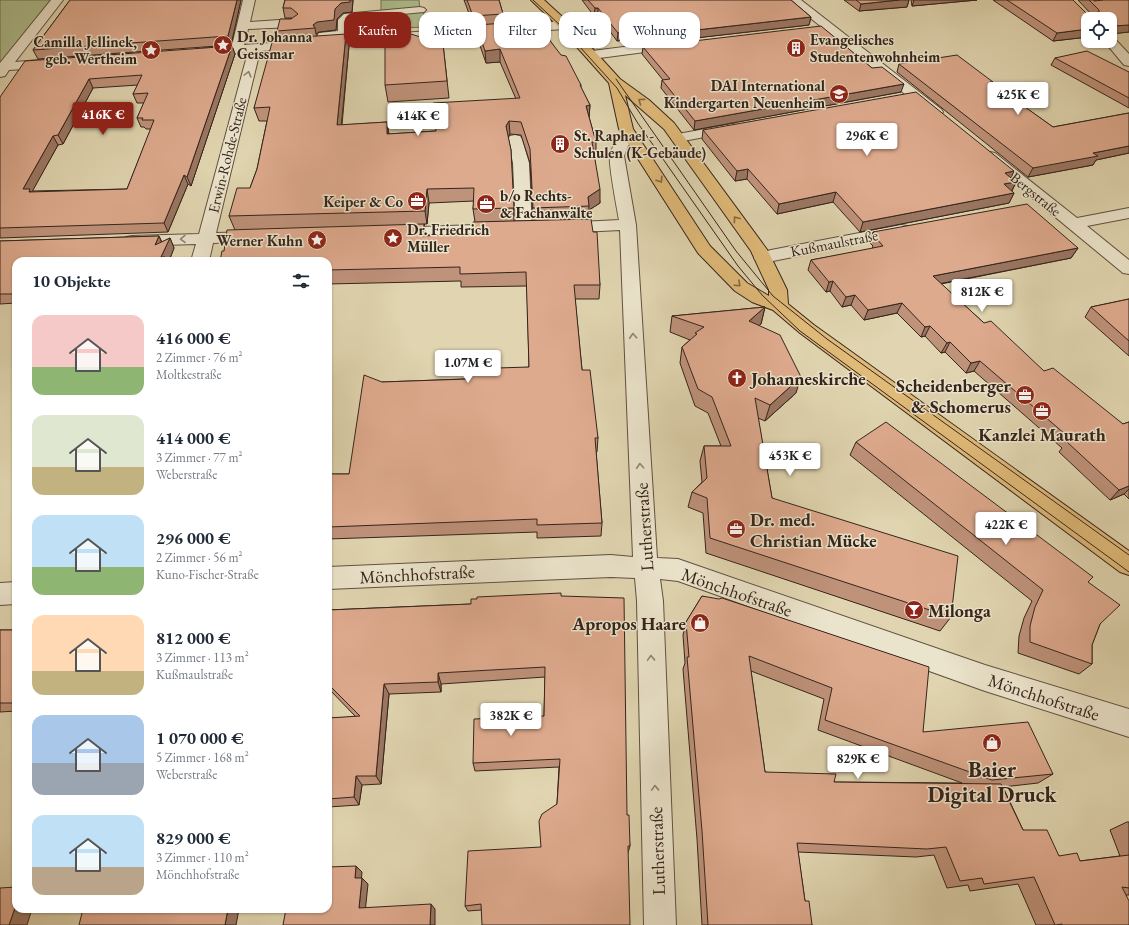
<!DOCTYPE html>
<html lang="de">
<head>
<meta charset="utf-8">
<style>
	body { margin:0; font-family:"EB Garamond",serif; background:#f2f2f3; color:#1f2937; height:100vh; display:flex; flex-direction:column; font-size:15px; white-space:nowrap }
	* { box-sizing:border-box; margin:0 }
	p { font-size:13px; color:#747a83 }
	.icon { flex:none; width:22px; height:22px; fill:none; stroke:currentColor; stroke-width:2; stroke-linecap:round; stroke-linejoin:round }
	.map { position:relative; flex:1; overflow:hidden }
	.side { position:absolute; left:12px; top:257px; width:320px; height:656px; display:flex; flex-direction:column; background:#fff; border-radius:12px; box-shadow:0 1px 3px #0004 }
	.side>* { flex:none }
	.banner { position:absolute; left:344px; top:12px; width:380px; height:36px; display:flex; gap:8px }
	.buttons { position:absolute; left:1081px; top:12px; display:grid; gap:8px }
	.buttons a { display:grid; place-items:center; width:36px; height:36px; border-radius:8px; background:#fff; box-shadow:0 1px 3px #0004; font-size:20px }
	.price { position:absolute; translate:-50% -34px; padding:0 9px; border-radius:4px; background:#fff; color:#222; font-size:13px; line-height:26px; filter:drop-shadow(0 1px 2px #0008) }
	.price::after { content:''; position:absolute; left:50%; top:24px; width:12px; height:9px; margin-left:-6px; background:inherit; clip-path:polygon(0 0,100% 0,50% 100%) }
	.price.on { background:#8f2418; color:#fff }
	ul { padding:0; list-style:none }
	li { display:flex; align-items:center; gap:12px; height:100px; padding:0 20px }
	li span { display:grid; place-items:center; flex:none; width:112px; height:80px; border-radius:12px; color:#555 }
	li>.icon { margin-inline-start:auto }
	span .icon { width:48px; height:48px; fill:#fffc; stroke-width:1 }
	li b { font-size:17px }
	h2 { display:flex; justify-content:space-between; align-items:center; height:48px; padding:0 20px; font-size:17px }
	.tag { padding:0 14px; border-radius:12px; background:#fff; box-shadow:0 1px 3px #0004; font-size:14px; line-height:36px }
	.tag.on { background:#8f2418; color:#fff }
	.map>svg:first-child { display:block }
	.green { fill:#aebe8e; stroke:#727155 }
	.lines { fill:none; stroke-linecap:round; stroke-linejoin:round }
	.minor-casing { stroke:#605041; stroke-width:2 }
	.major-casing { stroke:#35241c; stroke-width:2 }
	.minor { fill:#ebe4cc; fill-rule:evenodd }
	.major { fill:#e0ba78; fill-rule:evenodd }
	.tram { stroke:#35241c; stroke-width:1 }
	.wall { fill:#bf927a; stroke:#35241c; fill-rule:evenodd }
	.shaded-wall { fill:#9b7763; stroke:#35241c }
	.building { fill:#deaa8e; stroke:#35241c; fill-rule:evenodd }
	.oneway { stroke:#908474 }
	.oneway2 { stroke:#826845 }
	.labels { text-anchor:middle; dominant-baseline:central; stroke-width:3; stroke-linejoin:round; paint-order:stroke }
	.far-poi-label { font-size:15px; font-weight:bold; fill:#35241c; stroke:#ebe4cc; text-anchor:start }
	.far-street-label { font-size:15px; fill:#35241c; stroke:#ebe4cc }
	.poi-label { font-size:18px; font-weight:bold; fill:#35241c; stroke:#ebe4cc; text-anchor:start }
	.street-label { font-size:18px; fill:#35241c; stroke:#ebe4cc }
	.near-poi-label { font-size:22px; font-weight:bold; fill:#35241c; stroke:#ebe4cc }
</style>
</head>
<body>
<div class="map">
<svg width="1129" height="925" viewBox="0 0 1129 925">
	<rect width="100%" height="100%" fill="#e0d5b0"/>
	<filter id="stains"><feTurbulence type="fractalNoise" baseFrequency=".005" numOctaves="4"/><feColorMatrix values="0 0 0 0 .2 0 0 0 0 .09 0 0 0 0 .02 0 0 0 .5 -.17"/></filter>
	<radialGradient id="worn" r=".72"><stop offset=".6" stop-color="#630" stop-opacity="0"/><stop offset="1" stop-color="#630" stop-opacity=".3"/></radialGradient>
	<path class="green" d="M0,0H51L0,63Z
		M381,0H419L420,10H423L426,27L347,30L348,16L381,12Z"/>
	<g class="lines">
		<g class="minor-casing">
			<path id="minor" d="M51,0H63L15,62L52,59L58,63L52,67L9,70L5,76L0,77V63Z
				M243,0H255L250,22L293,19L299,23L293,27L248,29L244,45L322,39L317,36L319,33L338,31V20L344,14L420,7L424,8L426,10L424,12L349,19L350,34L348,37L335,38L564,21L570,25L564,29L260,51L216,233L255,232L261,233L263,237L261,241L213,243L209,261H191L196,244L132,246L126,245L124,241L126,237L132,236L199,234L248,52L204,56L198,52L204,48L232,46Z
				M788,0H801L941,109L943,112L941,115H931Z
				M1110,37L1114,38L1129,54V66L1124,65L1104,41H1110Z
				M671,41L675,42L677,45L675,48L592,59L586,55L592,51Z
				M732,124L737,125L739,128L737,131L678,142L673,141L671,138L673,135L678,134Z
				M630,132L635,133L637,136L628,146L624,156L636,225L657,558L678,559L985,665L1129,709V737L985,691L678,581L660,579L663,601L676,925H644L637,601L635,578L611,577L328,589V567L611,555L633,557L620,230L561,233L555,232L553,228L555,224L561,223L619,220C617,208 608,163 610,154C613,145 620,134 630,132Z
				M515,135L520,136L522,139L529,163L532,229L530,233L524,234L518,233L516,229L513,163L508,139L510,136Z
				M990,152L995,153L1077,218L1129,208V218L1087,226L1129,260V274L1123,273L985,159L983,156L985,153Z
				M501,224L507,225L509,229L507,233L395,238L389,237L387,233L389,229L395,228Z
				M901,225L907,226L909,230L907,234L763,263L757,262L754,258L757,254L771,250Z
				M16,582V604L0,605V583Z"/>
		</g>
		<g class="major-casing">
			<path id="major" d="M531,0H544L568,22L620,79L649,100L674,123L768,251L787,290L788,304L814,325L1129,551V575L1120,572L800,333L773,310L752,302L735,291L698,253L619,129L609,83L560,28ZM625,95L664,129L751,251L769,290V296L747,283L710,246L633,129Z"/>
		</g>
		<use href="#minor" class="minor"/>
		<use href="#major" class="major"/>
		<path class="tram" d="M533,0L561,26L617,88L637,122L738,266L762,295L800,331L1129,572
			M616,79L736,251L773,296L827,339L1129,555"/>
	</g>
	<path class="wall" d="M70,0H241L231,45L38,59L33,50Z
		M285,0H353L352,12L343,13L337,19L336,30L319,32L316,34L317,36L349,46L342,125L387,122L389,134L436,131L516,99L500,62L486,63L477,37L476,27H474L464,0H499L503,14L504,23L507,27L551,42L581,85V88L590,105L589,117L596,142V155H594L600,203L589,210V219L600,285L599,299H575L582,370L598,438L597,452H596L602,523L601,536L537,538V532L328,539V474H349L382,382L466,379L529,367L527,286L461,287V281L328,284V261L224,251L235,230L229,216L250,188L257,169L267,121H259L254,108L279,39L277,31L292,18H285L283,8ZM510,134L521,135L530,163L533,221H514L511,150L508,137ZM474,201L473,209L475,222L472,234L426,235L424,224H427L429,203Z
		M582,0H791L811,17L809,25L634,45L630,39L617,41L598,15L594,16Z
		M844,0H909L907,7L859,11Z
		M911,0H977L912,6Z
		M993,0H1073L1087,14L1091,17L1092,15L1078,0H1095V1L1129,0V32L1110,34V19H1088V37L1053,41Z
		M443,44L449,98L388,102L385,85Z
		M232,46L235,54L191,186L188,184L168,232L0,238V97ZM138,85L133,94L137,103H144L137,118L141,127H144L146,129H151L127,189L32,191L58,145L63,144L93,88Z
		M643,47L872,68L901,92L694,130L661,88L662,80H663L642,54Z
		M1055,58L1129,72V108L1051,65Z
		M899,64L992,84L1053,127L1129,113V153L1096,160L1093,165L1028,177L897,72Z
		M703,130L1011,178L1016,182L1012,191L1014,193L1009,203L860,232L833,202L777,214L747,179L735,181L702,139Z
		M873,232L1078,248L1071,258L941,284L984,323L1044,371L1123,424L1129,422V499L1124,494L1110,500L1059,452L1062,448L974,371L966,373L945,352L941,353L925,336L921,337L897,313L864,320L851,305L842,307L830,291L826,292L808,270L811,260L872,249L873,246L870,243Z
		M159,236L162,242L170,238L174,248L169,261H16V303L0,304V241Z
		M1129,299V356L1085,317L1091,307Z
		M765,307L761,324L759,326L796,393L765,421L758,418L772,498L951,617L940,631L706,553L703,513L688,507L692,492L702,482L700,461L704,446H721L708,413L695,406L680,363L682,347L690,340L670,332L672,316Z
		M856,442L1088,582L1100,624L1092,645V664L1079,674L1018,653L1019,636L1024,618L1032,601L850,455Z
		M561,596L627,815L630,846L628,853L481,910L468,911L465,906L541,847L557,804L559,767L475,771L473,763L544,716L545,677L441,684V692L389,694L381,784L362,785L359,805L328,807V718L356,717L328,688V610L471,604Z
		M702,596L923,732L1053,774L1038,783L1003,787L1023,830L1059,856L1080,861L1120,856L1110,830L1127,822H1129V895H1126L1129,925H1036L1018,884L970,891L968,885L947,888L934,855L916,857L798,852L805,901L812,925H702L697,839L683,669L685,663L683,635L686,622ZM751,671L824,699L818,730L962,783L834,782L765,772Z
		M0,630H16V711L0,712Z"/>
	<path class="shaded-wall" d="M237,0H241L231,45L228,36Z
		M350,0H353L352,12L343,13L337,19L336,30L319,32L316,34L315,28L313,25L317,22L335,9L341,3Z
		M899,0H909L907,7L859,11L861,4Z
		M914,0H977L912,6Z
		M595,8H598V15L594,16Z
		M811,17L809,25L634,45L635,37Z
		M1129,25V32L1110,34L1114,26Z
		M1088,29V37L1053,41L1057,33Z
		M630,31V39L617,41L618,33Z
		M346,34L349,46L340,138L337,125Z
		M232,46L235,54L191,186L187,177Z
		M500,49V62L486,63L485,51Z
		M89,79L93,88L63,144L58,135Z
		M904,84L901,92L694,130L695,121Z
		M590,105L589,118L586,106Z
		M509,121L510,134L507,139L506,126Z
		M387,122L389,135L387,134Z
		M53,136L58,145L32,192L23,189Z
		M1129,146V153L1096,160L1093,165L1028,177L1033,168L1093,153Z
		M748,169L747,179L735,181L737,171Z
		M1014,171L1010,181L1005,173Z
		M184,175L188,184L168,232L164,223Z
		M1016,182L1011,192L1004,184Z
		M427,189L429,203L427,224L425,211Z
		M600,189V203L589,210L588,197Z
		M836,192L833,202L777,214L779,204Z
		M1014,193L1009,203L860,232L863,222Z
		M424,224L426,238L423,236Z
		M159,236L163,246L155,245Z
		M170,238L174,248L169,261H163L161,257Z
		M1078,248L1071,258L928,286L933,276Z
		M833,281L830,291L826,292L829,282Z
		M855,295L851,305L842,307L846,297Z
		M902,303L897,313L864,320L868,310Z
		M765,307L761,324L745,337L749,321Z
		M930,326L925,336L921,337L925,327Z
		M950,342L945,352L941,353L947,343Z
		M980,361L974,371L966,373L971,363Z
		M801,377L796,393L765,421L770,405Z
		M1129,486V489L1124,494L1110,500L1119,490Z
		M438,673L441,684V692L438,682Z
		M384,684L389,694L381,784L376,776Z
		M356,776L362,785L359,805L354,797Z
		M356,866L362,872L361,884L355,878Z
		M362,878L368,884L365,913L359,908Z
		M431,904L435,909V925H430Z
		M16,905V909H32L27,925H9Z
		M228,909H239L236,925H225Z"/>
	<path class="building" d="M70,0H237L228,36L33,50Z
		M285,0H350V2L341,3L335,9L334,20L317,22L313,25L315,28L277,31L280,19H291L298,14L291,8H283Z
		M467,0H499L503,14L473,16Z
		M588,0H791L811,17L635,37L630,31L618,33L598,8H595Z
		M856,0H899L861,4Z
		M1007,0H1073L1087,14L1091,17L1093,13L1099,12V10L1089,0H1094V1L1104,0H1129V25L1114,26L1110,24V19H1088V29L1057,33Z
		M539,21L551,42L561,55L566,56L581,85H580L590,105L586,106L596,142H592L600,189L588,197L589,206L533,208L530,149L521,122L509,121L506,126L511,150L514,208L473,209L474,188L427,189L425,211L229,216L237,188H250L257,169L270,107L254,108L273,39L346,34L337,125L387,122V134L436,131L433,103L520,98L500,49L485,51L476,25L506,23L507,27L531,26Z
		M821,26L872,68L882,67L904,84L695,121L662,80L670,79L643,47Z
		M398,30L443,44L447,81L385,85V32Z
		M232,46L187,177L184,175L164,223L0,228V97L25,61ZM142,75L133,94L148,93L137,118H143L142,120H154L127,189L29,192L30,189H23L53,136L58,135L89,79Z
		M1087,51L1129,72V98L1055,58Z
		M957,55L993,82H990L1053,127L1129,113V146L1093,153L1098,156L1033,168L899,64Z
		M916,92L1014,171L1005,173L1016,182L1004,184L1014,193L863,222L836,192L779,204L748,169L737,171L703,130Z
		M1027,204L1078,248L933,276L984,323L991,321L1044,371L1053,368L1123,424L1129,422V486L1119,490L1067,442L1072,440L980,361L971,363L950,342L947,343L930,326L925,327L902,303L868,310L855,295L846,297L833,281L829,282L811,260L883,246L876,238H878L873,232Z
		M591,219L593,232H597L600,285H574L582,370H590L598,438H595L602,523L537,525V519L328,527V474H349L364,375L382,382L466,379V369L529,367L526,272L460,274V267L328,270V261H220L222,251H224L227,230L424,224L423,236L472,234L473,222Z
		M159,236L155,245L170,238L161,257H165L163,261H16V294H0V241Z
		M1129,299V341L1091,307Z
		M765,307L749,321L780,335L801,377L770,405L755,398L772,498L958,556L951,617L710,538L707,498L692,492L707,478L704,446H731L712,397L698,389L682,347L697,334L695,333L704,327L672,316Z
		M886,422L1093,577L1088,582L1120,605L1100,624L1092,645V664L1030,642V626L1035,607L1043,590L856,442Z
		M561,593V596L624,598L627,815H629L630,846H628L630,925H482L481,904L465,906L468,851L541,847L539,821L542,814L557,804L560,759L473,763L474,719L544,716L545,667L438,673V682L384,684L376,776H356L354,797L328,799V718L360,716L328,684V610L471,604V599H477V597Z
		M702,596L719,599L722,598L929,667L923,732L1028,722L1053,774L992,780L825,720L832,688L749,656L765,772L836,774L834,782L1001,784L1023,830H1047L1059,856L1077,853L1080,861L1129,855V888L1122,887L1129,901V925H1062V924L1055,925L1034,877L984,884L982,878L960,881L946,847L927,849L797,843L805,901H809L812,925H708L702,831L687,657H689L686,622Z
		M0,630H16V703H0Z
		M356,866L355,878H362L359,908L431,904L430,925H283L286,909H328V867Z
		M16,887V905L9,925H0V888Z
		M83,909H228L225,925H79Z"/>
	<defs><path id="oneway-chevron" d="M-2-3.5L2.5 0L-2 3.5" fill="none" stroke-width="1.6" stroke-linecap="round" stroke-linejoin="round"/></defs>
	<g class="oneway">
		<use href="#oneway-chevron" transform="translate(248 74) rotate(-75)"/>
		<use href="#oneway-chevron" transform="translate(183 239) rotate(179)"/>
		<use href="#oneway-chevron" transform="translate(633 336) rotate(-93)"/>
		<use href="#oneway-chevron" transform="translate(640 466) rotate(-93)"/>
		<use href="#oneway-chevron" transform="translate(651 658) rotate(-92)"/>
		<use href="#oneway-chevron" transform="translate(655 788) rotate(-92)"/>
	</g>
	<g class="oneway2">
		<use href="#oneway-chevron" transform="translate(641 101) rotate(-143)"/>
		<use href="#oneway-chevron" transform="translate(660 180) rotate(57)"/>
		<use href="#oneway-chevron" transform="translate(736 219) rotate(-126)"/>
		<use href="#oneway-chevron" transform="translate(738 284) rotate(43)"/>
	</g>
	<defs>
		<g id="sight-disc" transform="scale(1)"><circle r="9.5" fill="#8f2418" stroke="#ebe4cc"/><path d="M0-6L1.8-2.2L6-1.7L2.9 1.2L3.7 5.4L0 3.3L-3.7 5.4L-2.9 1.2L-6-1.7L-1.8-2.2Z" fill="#fff"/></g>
		<g id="building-disc" transform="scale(1)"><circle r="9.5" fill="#8f2418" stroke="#ebe4cc"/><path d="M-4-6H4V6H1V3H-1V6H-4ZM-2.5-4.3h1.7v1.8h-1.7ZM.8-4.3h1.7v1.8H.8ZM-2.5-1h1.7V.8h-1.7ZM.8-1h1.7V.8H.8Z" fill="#fff"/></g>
		<g id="school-disc" transform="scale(1)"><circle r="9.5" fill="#8f2418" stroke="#ebe4cc"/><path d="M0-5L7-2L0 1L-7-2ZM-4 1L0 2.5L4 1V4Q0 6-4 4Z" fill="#fff"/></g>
		<g id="office-disc" transform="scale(1)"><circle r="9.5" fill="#8f2418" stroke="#ebe4cc"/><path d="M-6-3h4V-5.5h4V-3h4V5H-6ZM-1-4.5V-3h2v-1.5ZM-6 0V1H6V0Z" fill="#fff"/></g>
		<g id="church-disc" transform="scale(1)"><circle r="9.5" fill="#8f2418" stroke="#ebe4cc"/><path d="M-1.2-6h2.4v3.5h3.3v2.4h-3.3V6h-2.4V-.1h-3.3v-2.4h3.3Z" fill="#fff"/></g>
		<g id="bar-disc" transform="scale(1)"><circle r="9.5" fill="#8f2418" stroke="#ebe4cc"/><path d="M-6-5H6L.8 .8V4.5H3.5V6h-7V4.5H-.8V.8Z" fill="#fff"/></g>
		<g id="shop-disc" transform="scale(1)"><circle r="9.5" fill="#8f2418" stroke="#ebe4cc"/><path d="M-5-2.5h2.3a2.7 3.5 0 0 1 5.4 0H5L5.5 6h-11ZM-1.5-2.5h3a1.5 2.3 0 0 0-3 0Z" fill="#fff"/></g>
	</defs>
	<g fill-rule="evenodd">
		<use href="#sight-disc" x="223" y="45"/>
		<use href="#building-disc" x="796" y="48"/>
		<use href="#sight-disc" x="151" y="50"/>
		<use href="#school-disc" x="839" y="94"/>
		<use href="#building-disc" x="560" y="144"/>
		<use href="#office-disc" x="417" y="201"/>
		<use href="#office-disc" x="486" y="204"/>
		<use href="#sight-disc" x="393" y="238"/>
		<use href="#sight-disc" x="317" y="240"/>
		<use href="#church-disc" x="737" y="378"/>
		<use href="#office-disc" x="1025" y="395"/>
		<use href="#office-disc" x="1042" y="411"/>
		<use href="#office-disc" x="736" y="529"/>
		<use href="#bar-disc" x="914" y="610"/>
		<use href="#shop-disc" x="700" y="623"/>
		<use href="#shop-disc" x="992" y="743"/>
	</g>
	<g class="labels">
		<g class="far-poi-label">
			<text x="237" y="36">Dr. Johanna<tspan x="237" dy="17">Geissmar</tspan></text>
			<text x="810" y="39">Evangelisches<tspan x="810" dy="17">Studentenwohnheim</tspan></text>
			<text x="137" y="41" text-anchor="end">Camilla Jellinek,<tspan x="137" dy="17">geb. Wertheim</tspan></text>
			<text x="825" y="85" text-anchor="end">DAI International<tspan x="825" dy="17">Kindergarten Neuenheim</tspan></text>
			<text x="574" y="135">St. Raphael -<tspan x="574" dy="17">Schulen (K-Gebäude)</tspan></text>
			<text x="500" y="195">b/o Rechts-<tspan x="500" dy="17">&amp; Fachanwälte</tspan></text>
			<text x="403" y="201" text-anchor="end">Keiper &amp; Co</text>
			<text x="407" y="229">Dr. Friedrich<tspan x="407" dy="17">Müller</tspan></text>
			<text x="303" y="240" text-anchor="end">Werner Kuhn</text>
		</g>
		<g class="far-street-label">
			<text transform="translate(227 155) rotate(-76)">Erwin-Rohde-Straße</text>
			<text transform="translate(1036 194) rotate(39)">Bergstraße</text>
			<text transform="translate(834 243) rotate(-11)">Kußmaulstraße</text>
		</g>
		<g class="poi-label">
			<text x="751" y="378">Johanneskirche</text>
			<text x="1011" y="385" text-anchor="end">Scheidenberger<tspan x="1011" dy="21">&amp; Schomerus</tspan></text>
			<text x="1042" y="434" text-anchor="middle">Kanzlei Maurath</text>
			<text x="750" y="519">Dr. med.<tspan x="750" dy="21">Christian Mücke</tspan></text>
			<text x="928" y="610">Milonga</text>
			<text x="686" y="623" text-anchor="end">Apropos Haare</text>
		</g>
		<g class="street-label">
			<text transform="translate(644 527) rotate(-94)">Lutherstraße</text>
			<text transform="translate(417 574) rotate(-3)">Mönchhofstraße</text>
			<text transform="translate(737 592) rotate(19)">Mönchhofstraße</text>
			<text transform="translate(1044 697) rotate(18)">Mönchhofstraße</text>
			<text transform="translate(657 851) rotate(-92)">Lutherstraße</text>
		</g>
		<g class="near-poi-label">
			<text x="992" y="769">Baier<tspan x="992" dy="25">Digital Druck</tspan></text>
		</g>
	</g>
	<rect width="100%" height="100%" filter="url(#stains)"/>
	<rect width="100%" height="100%" fill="url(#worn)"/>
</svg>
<div class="buttons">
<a><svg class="icon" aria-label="locate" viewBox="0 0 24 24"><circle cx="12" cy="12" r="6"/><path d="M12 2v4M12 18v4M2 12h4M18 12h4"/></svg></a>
</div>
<b class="price" style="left:1018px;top:116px">425K €</b>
<b class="price on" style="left:103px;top:136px">416K €</b>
<b class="price" style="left:418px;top:137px">414K €</b>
<b class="price" style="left:867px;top:157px">296K €</b>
<b class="price" style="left:982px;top:313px">812K €</b>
<b class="price" style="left:468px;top:384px">1.07M €</b>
<b class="price" style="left:790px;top:477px">453K €</b>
<b class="price" style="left:1006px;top:546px">422K €</b>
<b class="price" style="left:511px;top:737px">382K €</b>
<b class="price" style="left:858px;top:780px">829K €</b>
<div class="banner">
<a class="tag on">Kaufen</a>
<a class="tag">Mieten</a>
<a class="tag">Filter</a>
<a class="tag">Neu</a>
<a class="tag">Wohnung</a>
</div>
<section class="side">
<h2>10 Objekte<svg class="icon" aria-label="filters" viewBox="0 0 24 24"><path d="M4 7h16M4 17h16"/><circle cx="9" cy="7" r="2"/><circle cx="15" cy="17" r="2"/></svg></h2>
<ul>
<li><span style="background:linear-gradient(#f6c9c9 65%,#8fb573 0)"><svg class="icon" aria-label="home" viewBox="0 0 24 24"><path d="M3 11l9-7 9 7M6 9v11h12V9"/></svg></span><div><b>416 000 €</b><p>2 Zimmer · 76 m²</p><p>Moltkestraße</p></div></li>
<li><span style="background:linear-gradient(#dfe7d0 65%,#c2b280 0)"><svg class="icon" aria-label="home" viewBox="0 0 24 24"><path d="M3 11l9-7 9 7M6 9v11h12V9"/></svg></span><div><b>414 000 €</b><p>3 Zimmer · 77 m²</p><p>Weberstraße</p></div></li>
<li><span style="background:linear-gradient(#bfe0f5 65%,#8fb573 0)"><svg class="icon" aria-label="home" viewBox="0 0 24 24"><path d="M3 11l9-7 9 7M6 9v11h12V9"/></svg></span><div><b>296 000 €</b><p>2 Zimmer · 56 m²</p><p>Kuno-Fischer-Straße</p></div></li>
<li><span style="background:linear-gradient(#ffd9b3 70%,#c2b280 0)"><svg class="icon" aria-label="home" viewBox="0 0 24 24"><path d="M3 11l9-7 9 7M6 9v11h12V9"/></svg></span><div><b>812 000 €</b><p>3 Zimmer · 113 m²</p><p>Kußmaulstraße</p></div></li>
<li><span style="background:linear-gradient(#a9c7e8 60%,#9aa5b1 0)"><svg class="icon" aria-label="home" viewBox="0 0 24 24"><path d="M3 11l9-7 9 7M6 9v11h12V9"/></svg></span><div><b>1 070 000 €</b><p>5 Zimmer · 168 m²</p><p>Weberstraße</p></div></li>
<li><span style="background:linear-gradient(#bfe0f5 65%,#b9a48a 0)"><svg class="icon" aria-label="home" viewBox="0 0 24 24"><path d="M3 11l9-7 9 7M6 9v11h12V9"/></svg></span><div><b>829 000 €</b><p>3 Zimmer · 110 m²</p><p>Mönchhofstraße</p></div></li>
</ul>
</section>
</div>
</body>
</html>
